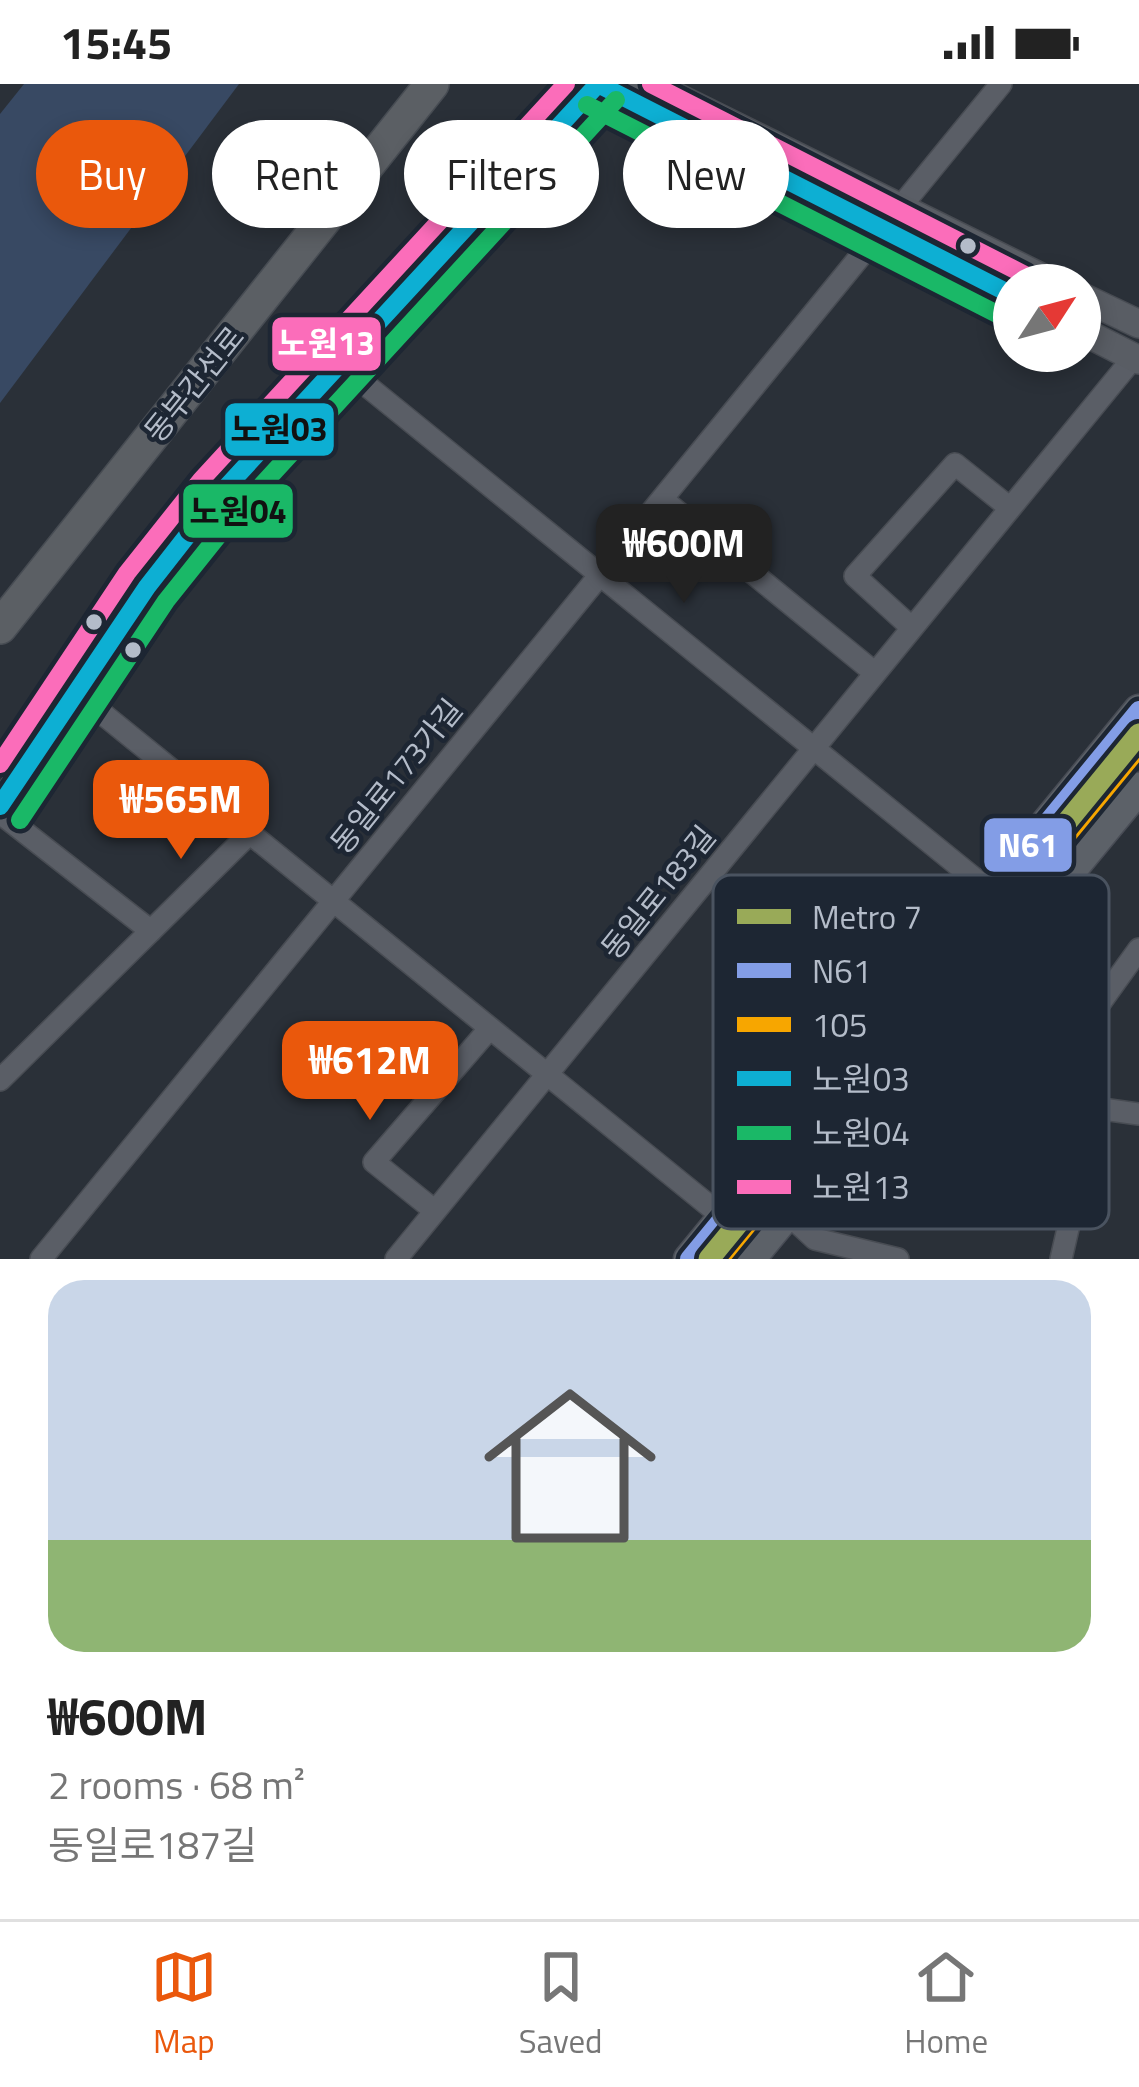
<!DOCTYPE html>
<html lang="en">
<head>
<meta charset="utf-8">
<style>
	body { margin:0; font-family:"Titillium Web","Noto Sans KR",sans-serif; background:#f6f6f6; color:#222; height:100vh; display:flex; flex-direction:column; font-size:45px; white-space:nowrap }
	* { box-sizing:border-box; margin:0 }
	p { font-size:39px; color:#767676 }
	.icon { flex:none; width:66px; height:66px; fill:none; stroke:currentColor; stroke-width:2; stroke-linecap:round; stroke-linejoin:round }
	.map { position:relative; height:1175px; overflow:hidden }
	.side { display:flex; flex-direction:column; background:#fff; flex:1 }
	.side>* { flex:none }
	.top-card { position:absolute; left:36px; top:36px; width:1068px; height:108px; display:flex; gap:24px }
	.needle { width:78px; rotate:54deg }
	.tools { position:absolute; left:993px; top:180px; display:grid; gap:24px }
	.tools a { display:grid; place-items:center; width:108px; height:108px; border-radius:50%; background:#fff; box-shadow:0 6px 18px #0003; font-size:60px }
	.price { position:absolute; translate:-50% -102px; padding:0 27px; border-radius:24px; background:#ea580c; color:#fff; font-size:39px; line-height:78px; filter:drop-shadow(0 3px 6px #0008) }
	.price::after { content:''; position:absolute; left:50%; top:72px; width:36px; height:27px; margin-left:-18px; background:inherit; clip-path:polygon(0 0,100% 0,50% 100%) }
	.price.on { background:#222; color:#fff }
	ul { padding:0; list-style:none }
	li { display:grid; align-content:center; gap:24px; height:636px; padding:0 48px }
	li+li { border-top:3px solid #e0e0e0 }
	li span { display:grid; place-items:center; height:372px; border-radius:36px; color:#555 }
	li>.icon { margin-inline-start:auto }
	span .icon { width:216px; height:216px; fill:#fffc; stroke-width:1 }
	li b { font-size:51px }
	.pill { padding:0 42px; border-radius:54px; background:#fff; box-shadow:0 6px 18px #0003; font-size:42px; line-height:108px }
	.pill.on { background:#ea580c; color:#fff }
	.status { display:flex; justify-content:space-between; align-items:center; height:84px; padding:0 60px; background:#fff; direction:ltr }
	.status svg { height:33px; fill:currentColor }
	.tab-bar { display:flex; justify-content:space-around; align-items:center; height:168px; border-top:3px solid #e0e0e0; background:#fff; font-size:33px; color:#767676 }
	.tab-bar a { display:grid; justify-items:center; gap:6px }
	.tab-bar .on { color:#ea580c }
	.map>svg:first-child { display:block }
	.water { fill:#384963 }
	.lines { fill:none; stroke-linecap:round; stroke-linejoin:round }
	.minor-casing { stroke:#484c53; stroke-width:24 }
	.secondary-casing { stroke:#484c53; stroke-width:30 }
	.primary-casing { stroke:#484c55; stroke-width:33 }
	.trunk-casing { stroke:#474c53; stroke-width:36 }
	.minor { stroke:#5a5e66; stroke-width:21 }
	.secondary { stroke:#595d64; stroke-width:27 }
	.primary { stroke:#5c6168; stroke-width:30 }
	.trunk { stroke:#5b5f64; stroke-width:33 }
	.secondary-bridge-casing { stroke:#484c53; stroke-width:30; stroke-linecap:butt }
	.secondary-bridge { stroke:#595d64; stroke-width:27 }
	.bus-1-casing { stroke:#1d2633; stroke-width:27 }
	.bus-2-casing { stroke:#1d2633; stroke-width:27 }
	.bus-3-casing { stroke:#1d2633; stroke-width:27 }
	.bus-4-casing { stroke:#1d2633; stroke-width:27 }
	.bus-5-casing { stroke:#1d2633; stroke-width:27 }
	.bus-1 { stroke:#839de6; stroke-width:18 }
	.bus-2 { stroke:#f7a600; stroke-width:18 }
	.bus-3 { stroke:#0dafd3; stroke-width:18 }
	.bus-4 { stroke:#1ab867; stroke-width:18 }
	.bus-5 { stroke:#fb6dba; stroke-width:18 }
	.metro-1-casing { stroke:#1d2633; stroke-width:30 }
	.metro-1 { stroke:#99aa58; stroke-width:21 }
	.bus-dot { fill:#b4bcc9; stroke:#1d2633; stroke-width:4.5 }
	.labels { text-anchor:middle; dominant-baseline:central; stroke-width:9; stroke-linejoin:round; paint-order:stroke }
	.street-label { font-size:30px; fill:#b4bcc9; stroke:#1d2633 }
	.key { fill:#1d2633; stroke:#4a5360; stroke-width:3 }
	.key-label { font-size:33px; fill:#b4bcc9 }
	.line-badge { stroke:#1d2633; stroke-width:4.5 }
	.badge-label { font-size:33px; text-anchor:middle; font-weight:bold; fill:#fff }
	.pale-badge-label { font-size:33px; text-anchor:middle; font-weight:bold; fill:#111 }
</style>
</head>
<body>
<div class="status"><b>15:45</b><svg viewBox="0 0 49 12"><path d="M0 12V9h3v3zM5 12V6h3v6zM10 12V3h3v9zM15 12V0h3v12zM26 1h20v11H26zM47 4h2v5h-2z"/></svg></div>
<div class="map">
<svg width="1139" height="1175" viewBox="0 0 1139 1175">
	<rect width="100%" height="100%" fill="#2a3038"/>
	<path class="water" d="M24,0H239L0,319V30Z"/>
	<g class="lines">
		<g class="minor-casing">
			<path id="minor" d="M340,280L991,808
				M662,415L875,589
				M912,544L855,492L955,380L1010,424
				M77,609L723,1133
				M0,729L151,847
				M944,940L1031,1015L1139,1030
				M0,996L250,749
				M1031,1015L1139,865
				M435,1127L374,1078L490,944
				M789,1131L815,1155L898,1175
				M41,1175L1001,0
				M396,1175L1134,273
				M1061,1175L1079,1097L1086,1022"/>
		</g>
		<g class="secondary-casing">
			<path id="secondary" d="M650,0L1057,201
				M1080,212L1139,240
				M1080,246L1139,276
				M0,722C59,641 108,552 169,473C300,306 461,162 598,0"/>
		</g>
		<g class="primary-casing">
			<path id="primary" d="M689,1175L1139,626
				M750,1175L1139,704"/>
		</g>
		<g class="trunk-casing">
			<path id="trunk" d="M0,543L432,0"/>
		</g>
		<use href="#minor" class="minor"/>
		<use href="#secondary" class="secondary"/>
		<use href="#primary" class="primary"/>
		<use href="#trunk" class="trunk"/>
		<g class="secondary-bridge-casing">
			<path id="secondary-bridge" d="M618,0L1021,201"/>
		</g>
		<use href="#secondary-bridge" class="secondary-bridge"/>
		<g class="bus-1-casing">
			<path id="bus-1" d="M689,1175L1139,626"/>
		</g>
		<g class="bus-2-casing">
			<path id="bus-2" d="M720,1175L1139,664"/>
		</g>
		<g class="bus-3-casing">
			<path id="bus-3" d="M598,0L1014,212
				M0,722L147,503L219,411L598,0"/>
		</g>
		<g class="bus-4-casing">
			<path id="bus-4" d="M587,21L1003,233
				M20,736L166,517L238,427L616,16"/>
		</g>
		<g class="bus-5-casing">
			<path id="bus-5" d="M651,0L1025,191
				M0,680L127,489L201,396L566,0"/>
		</g>
		<use href="#bus-1" class="bus-1"/>
		<use href="#bus-2" class="bus-2"/>
		<use href="#bus-3" class="bus-3"/>
		<use href="#bus-4" class="bus-4"/>
		<use href="#bus-5" class="bus-5"/>
		<g class="metro-1-casing">
			<path id="metro-1" d="M709,1175L1139,650"/>
		</g>
		<use href="#metro-1" class="metro-1"/>
	</g>
	<g class="bus-dot">
		<circle cx="968" cy="162" r="10"/>
		<circle cx="94" cy="538" r="10"/>
		<circle cx="133" cy="566" r="10"/>
	</g>
	<g class="labels">
		<g class="street-label">
			<text transform="translate(194 300) rotate(-51)">동부간선로</text>
			<text transform="translate(396 692) rotate(-51)">동일로173가길</text>
			<text transform="translate(658 808) rotate(-51)">동일로183길</text>
		</g>
	</g>
	<rect x="713" y="791" width="396" height="354" rx="18" class="key"/>
	<rect x="737" y="825" width="54" height="15" fill="#99aa58"/>
	<rect x="737" y="879" width="54" height="15" fill="#839de6"/>
	<rect x="737" y="933" width="54" height="15" fill="#f7a600"/>
	<rect x="737" y="987" width="54" height="15" fill="#0dafd3"/>
	<rect x="737" y="1042" width="54" height="14" fill="#1ab867"/>
	<rect x="737" y="1096" width="54" height="14" fill="#fb6dba"/>
	<g class="key-label">
		<text x="812" y="845">Metro 7</text>
		<text x="812" y="899">N61</text>
		<text x="812" y="953">105</text>
		<text x="812" y="1007">노원03</text>
		<text x="812" y="1061">노원04</text>
		<text x="812" y="1115">노원13</text>
	</g>
	<g class="line-badge">
		<rect x="270" y="231" width="113" height="58" rx="12" fill="#fb6dba"/>
		<rect x="223" y="317" width="113" height="57" rx="12" fill="#0dafd3"/>
		<rect x="181" y="398" width="114" height="58" rx="12" fill="#1ab867"/>
		<rect x="982" y="732" width="92" height="58" rx="12" fill="#839de6"/>
	</g>
	<g class="badge-label">
		<text x="326" y="271">노원13</text>
		<text x="1028" y="773">N61</text>
	</g>
	<g class="pale-badge-label">
		<text x="279" y="357">노원03</text>
		<text x="238" y="439">노원04</text>
	</g>
</svg>
<div class="tools">
<a><svg class="needle" viewBox="-14 -14 28 28"><path d="M0-13l5 13h-10z" fill="#e53935"/><path d="M0 13l5-13h-10z" fill="#767676"/></svg></a>
</div>
<b class="price on" style="left:684px;top:522px">₩600M</b>
<b class="price" style="left:181px;top:778px">₩565M</b>
<b class="price" style="left:370px;top:1039px">₩612M</b>
<div class="top-card">
<a class="pill on">Buy</a>
<a class="pill">Rent</a>
<a class="pill">Filters</a>
<a class="pill">New</a>
</div>
</div>
<section class="side">
<ul>
<li><span style="background:linear-gradient(#c9d6e8 70%,#8fb573 0)"><svg class="icon" aria-label="home" viewBox="0 0 24 24"><path d="M3 11l9-7 9 7M6 9v11h12V9"/></svg></span><div><b>₩600M</b><p>2 rooms · 68 m²</p><p>동일로187길</p></div></li>
</ul>
</section>
<nav class="tab-bar">
<a class="on"><svg class="icon" aria-label="map" viewBox="0 0 24 24"><path d="M3 6l6-2 6 2 6-2v14l-6 2-6-2-6 2zM9 4v14M15 6v14"/></svg>Map</a>
<a><svg class="icon" aria-label="saved" viewBox="0 0 24 24"><path d="M7 4h10v16l-5-4-5 4z"/></svg>Saved</a>
<a><svg class="icon" aria-label="home" viewBox="0 0 24 24"><path d="M3 11l9-7 9 7M6 9v11h12V9"/></svg>Home</a>
</nav>
</body>
</html>
